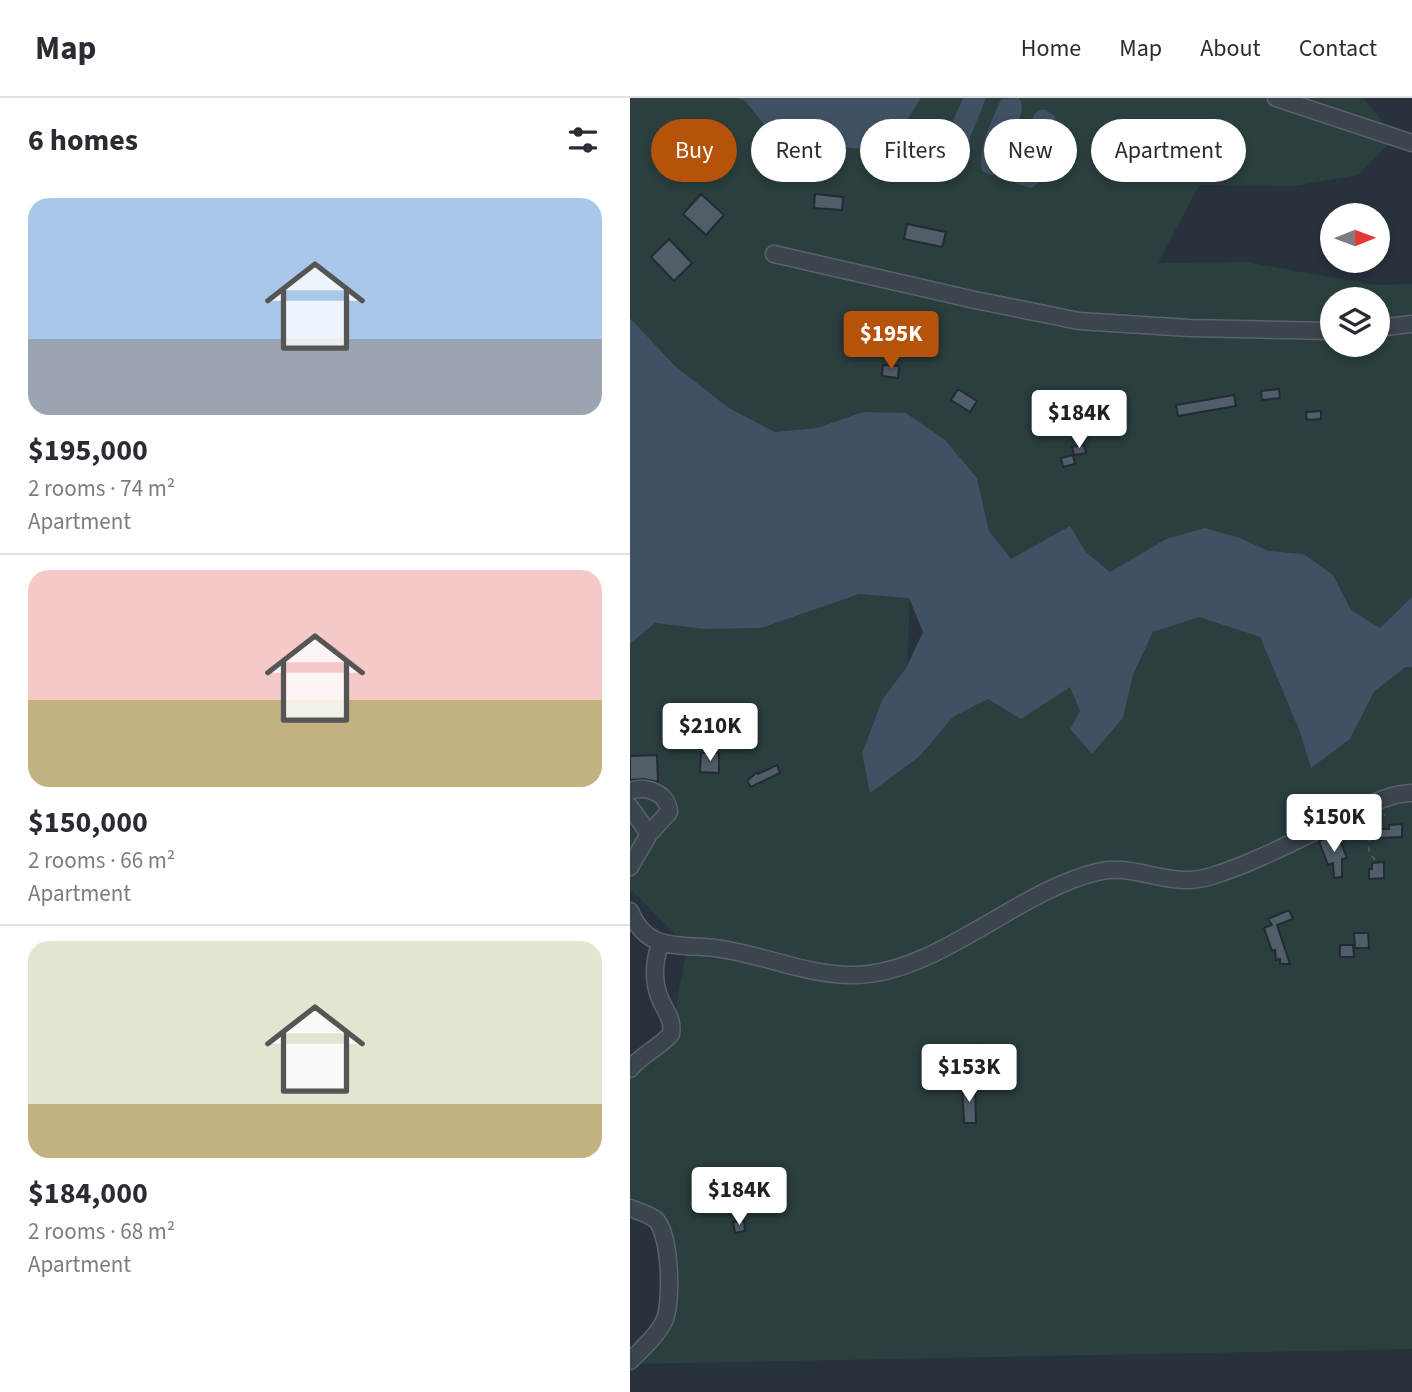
<!DOCTYPE html>
<html lang="en">
<head>
<meta charset="utf-8">
<style>
	body { margin:0; font-family:"Source Sans 3",sans-serif; background:#f7f7f7; color:#2b2b33; height:100vh; display:flex; flex-direction:column; font-size:26px; white-space:nowrap }
	* { box-sizing:border-box; margin:0 }
	p { font-size:23px; color:#7c7c81 }
	.icon { flex:none; width:38px; height:38px; fill:none; stroke:currentColor; stroke-width:2; stroke-linecap:round; stroke-linejoin:round }
	.map { position:relative; flex:1; overflow:hidden }
	.details { display:flex; flex-direction:column; background:#fff; width:630px }
	.details>* { flex:none }
	.hud { position:absolute; left:21px; top:21px; width:654px; height:63px; display:flex; gap:14px }
	.needle { width:46px; rotate:89deg }
	.buttons { position:absolute; left:690px; top:105px; display:grid; gap:14px }
	.buttons a { display:grid; place-items:center; width:70px; height:70px; border-radius:50%; background:#fff; box-shadow:0 4px 10px #0003; font-size:35px }
	.price { position:absolute; translate:-50% -60px; padding:0 16px; border-radius:7px; background:#fff; color:#222; font-size:23px; line-height:46px; filter:drop-shadow(0 2px 4px #0008) }
	.price::after { content:''; position:absolute; left:50%; top:42px; width:21px; height:16px; margin-left:-10px; background:inherit; clip-path:polygon(0 0,100% 0,50% 100%) }
	.price.active { background:#b45309; color:#fff }
	ul { padding:0; list-style:none }
	li { display:grid; align-content:center; gap:14px; height:371px; padding:0 28px }
	li+li { border-top:2px solid #e1e1e2 }
	li span { display:grid; place-items:center; height:217px; border-radius:21px; color:#555 }
	li>.icon { margin-inline-start:auto }
	span .icon { width:126px; height:126px; fill:#fffc; stroke-width:1 }
	li b { font-size:30px }
	h2 { display:flex; justify-content:space-between; align-items:center; height:84px; padding:0 28px; font-size:30px }
	.chip { padding:0 24px; border-radius:32px; background:#fff; box-shadow:0 4px 10px #0003; font-size:24px; line-height:63px }
	.chip.active { background:#b45309; color:#fff }
	header { display:flex; align-items:center; gap:42px; box-sizing:border-box; height:98px; padding:0 35px; background:#fff; border-bottom:2px solid #e1e1e2 }
	header strong { font-size:33px }
	nav { display:flex; gap:38px; margin-inline-start:auto; font-size:24px }
	main { display:flex; flex:1; min-height:0 }
	.map>svg:first-child { display:block }
	.green { fill:#2b3f3f; fill-rule:evenodd }
	.water { fill:#405164 }
	.building { fill:#515d68; stroke:#222b35; stroke-width:2 }
	.lines { fill:none; stroke-linecap:round; stroke-linejoin:round }
	.minor-casing { stroke:#59626b; stroke-width:19 }
	.path { stroke:#4a5c5d; stroke-width:2; stroke-dasharray:5 5; stroke-linecap:butt }
	.minor { stroke:#3c444d; stroke-width:16 }
</style>
</head>
<body>
<header>
<strong>Map</strong>
<nav><a>Home</a><a>Map</a><a>About</a><a>Contact</a></nav>
</header>
<main>
<section class="details">
<h2>6 homes<svg class="icon" aria-label="filters" viewBox="0 0 24 24"><path d="M4 7h16M4 17h16"/><circle cx="9" cy="7" r="2"/><circle cx="15" cy="17" r="2"/></svg></h2>
<ul>
<li><span style="background:linear-gradient(#a9c7e8 65%,#9aa5b1 0)"><svg class="icon" aria-label="home" viewBox="0 0 24 24"><path d="M3 11l9-7 9 7M6 9v11h12V9"/></svg></span><div><b>$195,000</b><p>2 rooms · 74 m²</p><p>Apartment</p></div></li>
<li><span style="background:linear-gradient(#f6c9c9 60%,#c2b280 0)"><svg class="icon" aria-label="home" viewBox="0 0 24 24"><path d="M3 11l9-7 9 7M6 9v11h12V9"/></svg></span><div><b>$150,000</b><p>2 rooms · 66 m²</p><p>Apartment</p></div></li>
<li><span style="background:linear-gradient(#dfe7d0 75%,#c2b280 0)"><svg class="icon" aria-label="home" viewBox="0 0 24 24"><path d="M3 11l9-7 9 7M6 9v11h12V9"/></svg></span><div><b>$184,000</b><p>2 rooms · 68 m²</p><p>Apartment</p></div></li>
</ul>
</section>
<div class="map">
<svg width="782" height="1294" viewBox="0 0 782 1294">
	<rect width="100%" height="100%" fill="#28323d"/>
	<path class="green" d="M0,0H106L115,3L147,42L257,54L291,0H733L766,39L728,77L664,88L569,87L528,165L616,164L744,187L782,186V499L750,530L721,512L703,477L674,456L639,453L610,440L536,441L480,474L455,453L381,461L359,433L347,380L233,314L187,330L145,334L99,310L45,268L0,220ZM702,201H747V247H702Z
		M229,496L280,499L277,570L252,602L232,656L240,695L289,659L323,619L358,601L440,589L451,613L440,631L462,656L493,620L503,577L523,534L569,519L630,539L670,634L682,669L720,641L744,594L775,568L782,569V1251L0,1266L28,1233L32,1137L0,1109V973L42,931L57,848L0,791V546L25,525L74,531L131,530Z"/>
	<path class="water" d="M106,0H291L257,54L147,42L115,3Z
		M333,0H356L331,62L319,64L311,61L309,55Z
		M388,0L391,3L392,13L370,74C363,79 359,77 352,73C347,49 362,23 371,1Z
		M409,12H416L425,18L427,35L409,84L402,90L387,86L383,76L404,17Z
		M0,220L45,268L99,310L145,334L187,330L233,314L276,315L315,342L347,380L359,433L381,461L440,428L455,453L480,474L536,441L575,430L610,440L639,453L674,456L703,477L721,512L750,530L782,499V569H775L744,594L720,641L681,670L670,634L630,539L569,519L523,534L503,577L493,620L462,656L440,631L450,613L440,589L391,621L358,601L323,619L289,659L240,695L232,656L252,602L276,570L293,534L279,500L229,496L131,530L74,531L25,525L0,546Z"/>
	<path class="building" d="M71,96L94,117L76,137L53,116Z
		M185,96L213,99L212,112L184,110Z
		M277,126L316,134L312,149L274,141Z
		M39,141L62,165L44,183L21,159Z
		M253,267L269,268L268,280L252,278Z
		M328,291L347,303L340,314L321,302Z
		M649,291L650,300L632,302L631,293Z
		M604,297L606,308L548,318L546,307Z
		M691,313V321L677,322L676,314Z
		M454,347L456,355L444,357L442,349Z
		M443,357L445,366L433,369L431,360Z
		M71,655H89V675L70,674Z
		M27,657L28,684L14,681L0,682V658Z
		M147,667L150,675L121,689L117,683L127,674L128,676Z
		M772,726V739L750,740V731H759V727Z
		M702,738L704,742L709,740L717,760L712,761V779L704,780L703,765L698,767L689,743Z
		M754,764V780L739,781V771H742V765Z
		M659,812L663,821L647,827L660,866H650V861L646,862L645,852L642,853L634,830L642,827L638,821Z
		M724,835H738L739,850H725Z
		M710,847H723L724,859H710Z
		M348,946L349,953L354,952L357,965L338,970L335,957L340,956L338,948Z
		M332,987H345L346,1025H334Z
		M114,1123L115,1133L105,1135L103,1124Z"/>
	<g class="lines">
		<g class="minor-casing">
			<path id="minor" d="M646,0L782,45
				M144,156L345,202L449,223L560,230L702,233
				M747,230L782,226
				M0,693C16,687 38,695 39,714L19,736L0,769
				M0,709L19,736
				M0,813C17,854 48,846 85,850C132,856 178,878 225,877C309,875 385,794 467,774C508,764 537,792 582,778C627,764 670,740 713,720C734,710 758,695 782,695
				M0,971C12,956 29,950 41,936C44,919 32,910 28,895C23,879 25,861 30,846
				M0,1110C8,1113 18,1116 25,1121C41,1135 42,1203 35,1221C28,1237 12,1251 0,1263"/>
		</g>
		<path class="path" d="M745,762C729,744 747,732 755,716"/>
		<use href="#minor" class="minor"/>
	</g>
</svg>
<div class="buttons">
<a><svg class="needle" viewBox="-14 -14 28 28"><path d="M0-13l5 13h-10z" fill="#e53935"/><path d="M0 13l5-13h-10z" fill="#7c7c81"/></svg></a>
<a><svg class="icon" aria-label="layers" viewBox="0 0 24 24"><path d="M12 4l9 5-9 5-9-5zM3 14l9 5 9-5"/></svg></a>
</div>
<b class="price active" style="left:261px;top:273px">$195K</b>
<b class="price" style="left:449px;top:352px">$184K</b>
<b class="price" style="left:80px;top:665px">$210K</b>
<b class="price" style="left:704px;top:756px">$150K</b>
<b class="price" style="left:339px;top:1006px">$153K</b>
<b class="price" style="left:109px;top:1129px">$184K</b>
<div class="hud">
<a class="chip active">Buy</a>
<a class="chip">Rent</a>
<a class="chip">Filters</a>
<a class="chip">New</a>
<a class="chip">Apartment</a>
</div>
</div>
</main>
</body>
</html>
